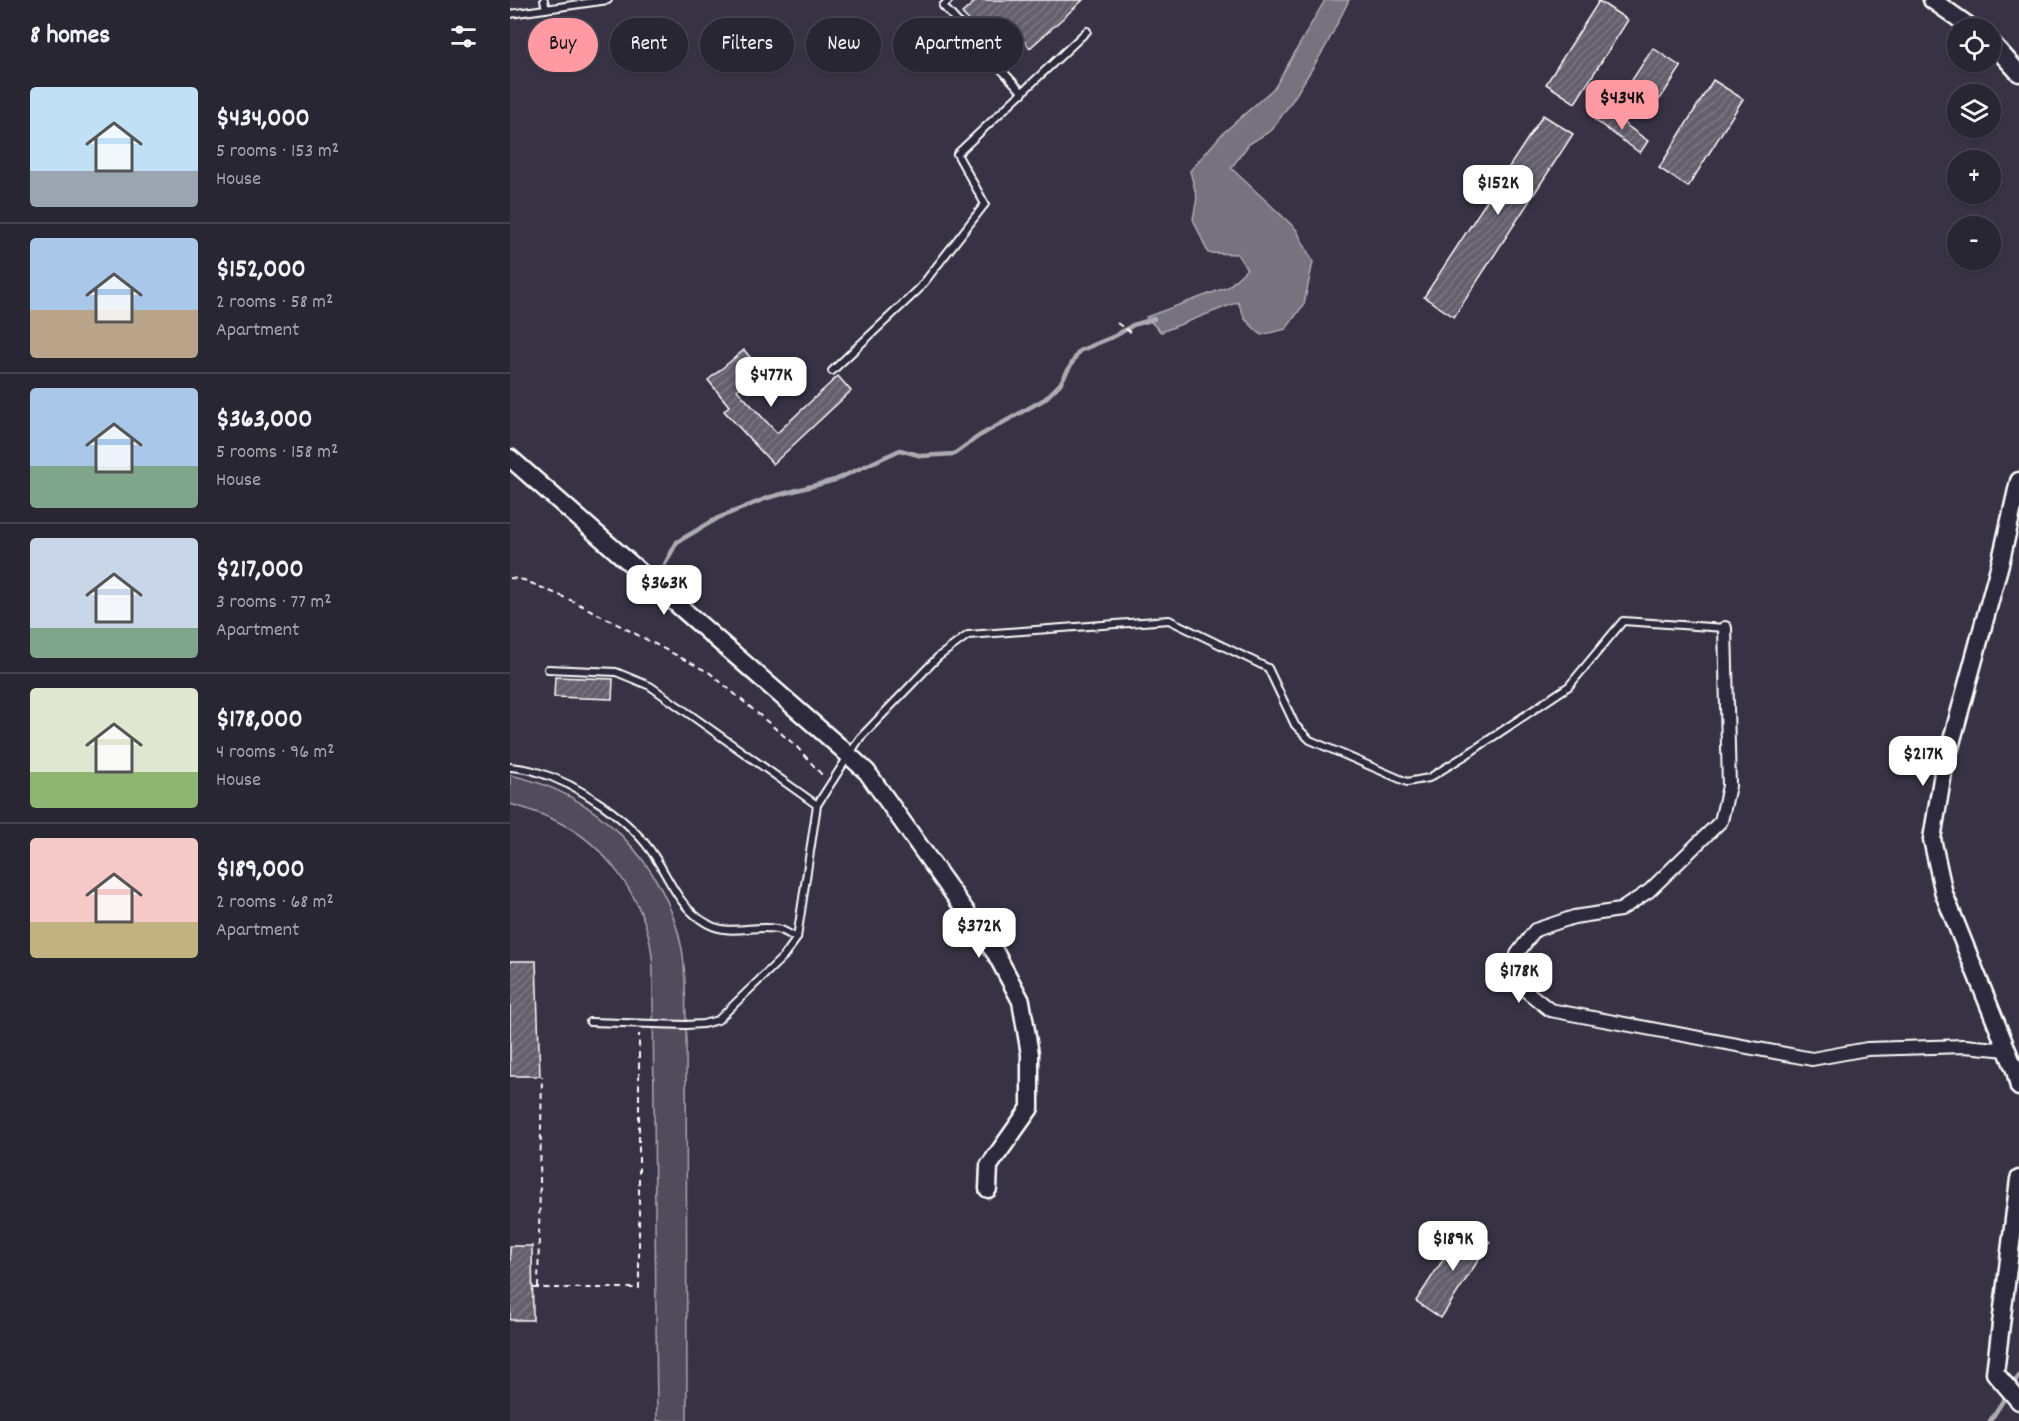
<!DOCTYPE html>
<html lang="en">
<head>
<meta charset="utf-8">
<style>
	body { margin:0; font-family:Dekko,sans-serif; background:#353240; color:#f1f3f6; height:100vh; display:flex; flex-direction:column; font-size:22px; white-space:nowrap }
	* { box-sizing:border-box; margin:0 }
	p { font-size:20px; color:#a5a5ac }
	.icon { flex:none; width:33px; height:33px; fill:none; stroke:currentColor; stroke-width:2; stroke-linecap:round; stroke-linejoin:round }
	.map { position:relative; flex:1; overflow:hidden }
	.drawer { display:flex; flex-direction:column; background:#292634; width:510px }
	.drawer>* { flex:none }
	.top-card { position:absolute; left:18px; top:18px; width:570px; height:54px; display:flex; gap:12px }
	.controls { position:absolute; left:1437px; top:18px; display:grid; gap:12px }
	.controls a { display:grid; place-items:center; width:54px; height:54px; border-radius:50%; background:#292634; box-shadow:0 2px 4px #0004,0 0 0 2px #45434f; font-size:30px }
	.price { position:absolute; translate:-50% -51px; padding:0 14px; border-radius:12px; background:#fff; color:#222; font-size:20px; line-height:39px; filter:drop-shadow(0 2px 3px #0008) }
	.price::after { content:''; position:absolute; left:50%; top:36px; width:18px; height:14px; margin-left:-9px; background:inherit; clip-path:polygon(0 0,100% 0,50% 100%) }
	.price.active { background:#ff9aa2; color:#111 }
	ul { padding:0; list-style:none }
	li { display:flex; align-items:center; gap:18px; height:150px; padding:0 30px }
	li+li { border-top:2px solid #45434f }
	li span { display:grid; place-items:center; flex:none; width:168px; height:120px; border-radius:6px; color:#555 }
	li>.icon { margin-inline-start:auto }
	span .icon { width:72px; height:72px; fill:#fffc; stroke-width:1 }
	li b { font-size:26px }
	h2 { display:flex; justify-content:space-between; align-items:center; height:72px; padding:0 30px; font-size:26px }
	.pill { padding:0 21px; border-radius:27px; background:#292634; box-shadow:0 2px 4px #0004,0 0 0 2px #45434f; font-size:21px; line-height:54px }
	.pill.active { background:#ff9aa2; color:#111 }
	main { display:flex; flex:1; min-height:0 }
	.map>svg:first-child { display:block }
	.garden { fill:#514c5c; stroke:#a8a6ae; stroke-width:1.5 }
	.water { fill:#76737f; stroke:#adabb2; stroke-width:1.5 }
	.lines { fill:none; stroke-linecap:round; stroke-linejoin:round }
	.stream { stroke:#adabb2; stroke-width:4.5 }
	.building { fill:url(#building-hatch); stroke:#fff; stroke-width:1.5 }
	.lane-casing { stroke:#fff; stroke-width:10 }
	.street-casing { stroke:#fff; stroke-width:16 }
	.secondary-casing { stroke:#fff; stroke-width:21 }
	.path { stroke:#fff; stroke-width:2; stroke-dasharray:6 4.5; stroke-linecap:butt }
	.lane { stroke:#2f2a3d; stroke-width:6 }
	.street { stroke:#2f2a3d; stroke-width:12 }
	.secondary { stroke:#2f2a3d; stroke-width:16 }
</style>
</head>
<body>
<main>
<section class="drawer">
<h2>8 homes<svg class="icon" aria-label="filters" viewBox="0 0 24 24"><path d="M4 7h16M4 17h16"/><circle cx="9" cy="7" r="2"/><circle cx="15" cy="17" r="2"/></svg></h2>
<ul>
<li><span style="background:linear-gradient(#bfe0f5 70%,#9aa5b1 0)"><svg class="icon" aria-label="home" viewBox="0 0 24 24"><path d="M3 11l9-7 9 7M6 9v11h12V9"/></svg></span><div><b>$434,000</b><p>5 rooms · 153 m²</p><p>House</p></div></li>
<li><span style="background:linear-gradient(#a9c7e8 60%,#b9a48a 0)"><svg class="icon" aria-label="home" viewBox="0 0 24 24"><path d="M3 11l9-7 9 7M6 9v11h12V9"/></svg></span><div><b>$152,000</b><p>2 rooms · 58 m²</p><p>Apartment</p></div></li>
<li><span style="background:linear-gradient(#a9c7e8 65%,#7fa58c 0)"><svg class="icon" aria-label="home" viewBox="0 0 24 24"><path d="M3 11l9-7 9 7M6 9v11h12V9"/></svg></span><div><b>$363,000</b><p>5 rooms · 158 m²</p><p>House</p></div></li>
<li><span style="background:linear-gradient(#c9d6e8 75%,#7fa58c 0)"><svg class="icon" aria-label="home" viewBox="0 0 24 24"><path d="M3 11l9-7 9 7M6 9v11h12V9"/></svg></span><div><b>$217,000</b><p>3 rooms · 77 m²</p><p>Apartment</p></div></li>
<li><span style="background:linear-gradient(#dfe7d0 70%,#8fb573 0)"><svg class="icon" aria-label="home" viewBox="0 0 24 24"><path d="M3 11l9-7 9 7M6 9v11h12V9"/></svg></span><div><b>$178,000</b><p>4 rooms · 96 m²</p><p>House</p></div></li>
<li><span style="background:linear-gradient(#f6c9c9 70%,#c2b280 0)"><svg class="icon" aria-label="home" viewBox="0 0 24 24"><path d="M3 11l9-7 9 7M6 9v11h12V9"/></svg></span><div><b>$189,000</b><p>2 rooms · 68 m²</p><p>Apartment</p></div></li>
</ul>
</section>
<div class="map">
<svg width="1509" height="1421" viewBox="0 0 1509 1421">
	<defs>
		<pattern id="building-hatch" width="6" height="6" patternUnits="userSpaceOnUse" patternTransform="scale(1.5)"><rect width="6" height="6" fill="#635f6d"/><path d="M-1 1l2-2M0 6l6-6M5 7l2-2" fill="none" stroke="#7a7783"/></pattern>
	</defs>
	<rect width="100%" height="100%" fill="#373345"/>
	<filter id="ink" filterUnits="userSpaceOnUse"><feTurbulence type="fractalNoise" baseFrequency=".0167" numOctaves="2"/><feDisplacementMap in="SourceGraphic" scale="12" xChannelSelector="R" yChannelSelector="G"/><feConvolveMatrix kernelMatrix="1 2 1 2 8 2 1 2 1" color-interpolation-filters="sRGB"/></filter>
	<g filter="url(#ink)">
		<path class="garden" d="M0,775C87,793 155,862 172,949C176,971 175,995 176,1017L177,1421H147L143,1002C143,981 144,959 139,938C129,894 95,847 56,826C38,816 19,809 0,804Z"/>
		<path class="water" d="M815,0H839L816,46L784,98L762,130L739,144L721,168L786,229L803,262L794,304L776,329L751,335L735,319L728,302L651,332L636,317L718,287L737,269L727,254L698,253L683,219L687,198L680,171L712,134L765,87Z"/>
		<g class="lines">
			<path class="stream" d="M155,564L167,542L208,518L257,498L325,480L390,450L412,456L444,454L469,436L535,399L550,384L569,351L605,336L623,325L644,319
				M1502,1386L1509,1376
				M1480,1421L1498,1393"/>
		</g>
		<path class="building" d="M467,0H573L520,48L493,19L473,36L452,13Z
			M1089,1L1118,20L1065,103L1036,84Z
			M1143,48L1171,67L1150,99L1122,80Z
			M1203,80L1233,99L1178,187L1149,168Z
			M1094,109L1138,141L1130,153L1085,120Z
			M1033,115L1063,134L944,317L914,297Z
			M234,350L251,370L227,390L267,433L328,376L341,391L263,464L214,411L219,406L198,380Z
			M45,677L103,679L102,699L44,697Z
			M0,961H26L30,1076H0Z
			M955,1226L980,1242L931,1318L906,1301Z
			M0,1246H22L23,1320H0Z"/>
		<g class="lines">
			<g class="lane-casing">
				<path id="lane" d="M34,0L36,9
					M439,0L433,6L513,93
					M0,14L98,0
					M322,371L409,289L475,204L447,154L577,31
					M38,669L106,672L140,686L307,805
					M0,767C9,768 19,769 27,772C68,784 122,820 145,857C161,882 170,909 198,924C221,937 247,923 271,930C276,932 282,936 287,938
					M80,1022L176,1025L193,1024L208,1020L274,956L287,938L307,805L350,738L428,657L458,635L659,620L758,668L785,725L800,740L897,782L919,778L956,755L1059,686L1113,621L1215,628"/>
			</g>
			<g class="street-casing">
				<path id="street" d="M1215,628L1219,786L1211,821L1139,891L1110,910L1064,917L1025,930L1007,954L1015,990L1040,1010L1302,1059L1357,1049L1455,1046L1497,1050"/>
			</g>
			<g class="secondary-casing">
				<path id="secondary" d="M1422,0L1462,28
					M1480,41L1509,73
					M0,458L331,748L357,772L486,954L511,1001L520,1054V1108L479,1166L478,1189
					M1509,481L1491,560L1433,773L1422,839L1434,894L1505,1070L1509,1087
					M1509,1179L1485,1373L1509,1401"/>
			</g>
			<path class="path" d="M607,323L624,335
				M0,578L14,580L65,602L200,673L286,746L313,776
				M23,1288H129V1034
				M28,1288L32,1076"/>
			<use href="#lane" class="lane"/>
			<use href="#street" class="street"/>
			<use href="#secondary" class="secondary"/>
		</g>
	</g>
</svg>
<div class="controls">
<a><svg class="icon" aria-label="locate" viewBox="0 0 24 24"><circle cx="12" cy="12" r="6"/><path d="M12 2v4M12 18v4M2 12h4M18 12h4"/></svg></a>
<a><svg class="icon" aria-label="layers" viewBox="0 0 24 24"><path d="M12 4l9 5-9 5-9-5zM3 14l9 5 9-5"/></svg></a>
<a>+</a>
<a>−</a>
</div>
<b class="price active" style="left:1112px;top:131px">$434K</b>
<b class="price" style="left:988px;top:216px">$152K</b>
<b class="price" style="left:261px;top:408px">$477K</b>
<b class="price" style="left:154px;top:616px">$363K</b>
<b class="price" style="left:1413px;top:787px">$217K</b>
<b class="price" style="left:469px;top:959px">$372K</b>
<b class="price" style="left:1009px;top:1004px">$178K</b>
<b class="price" style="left:943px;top:1272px">$189K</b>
<div class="top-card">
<a class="pill active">Buy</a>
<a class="pill">Rent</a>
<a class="pill">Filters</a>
<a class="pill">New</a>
<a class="pill">Apartment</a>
</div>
</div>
</main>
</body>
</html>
